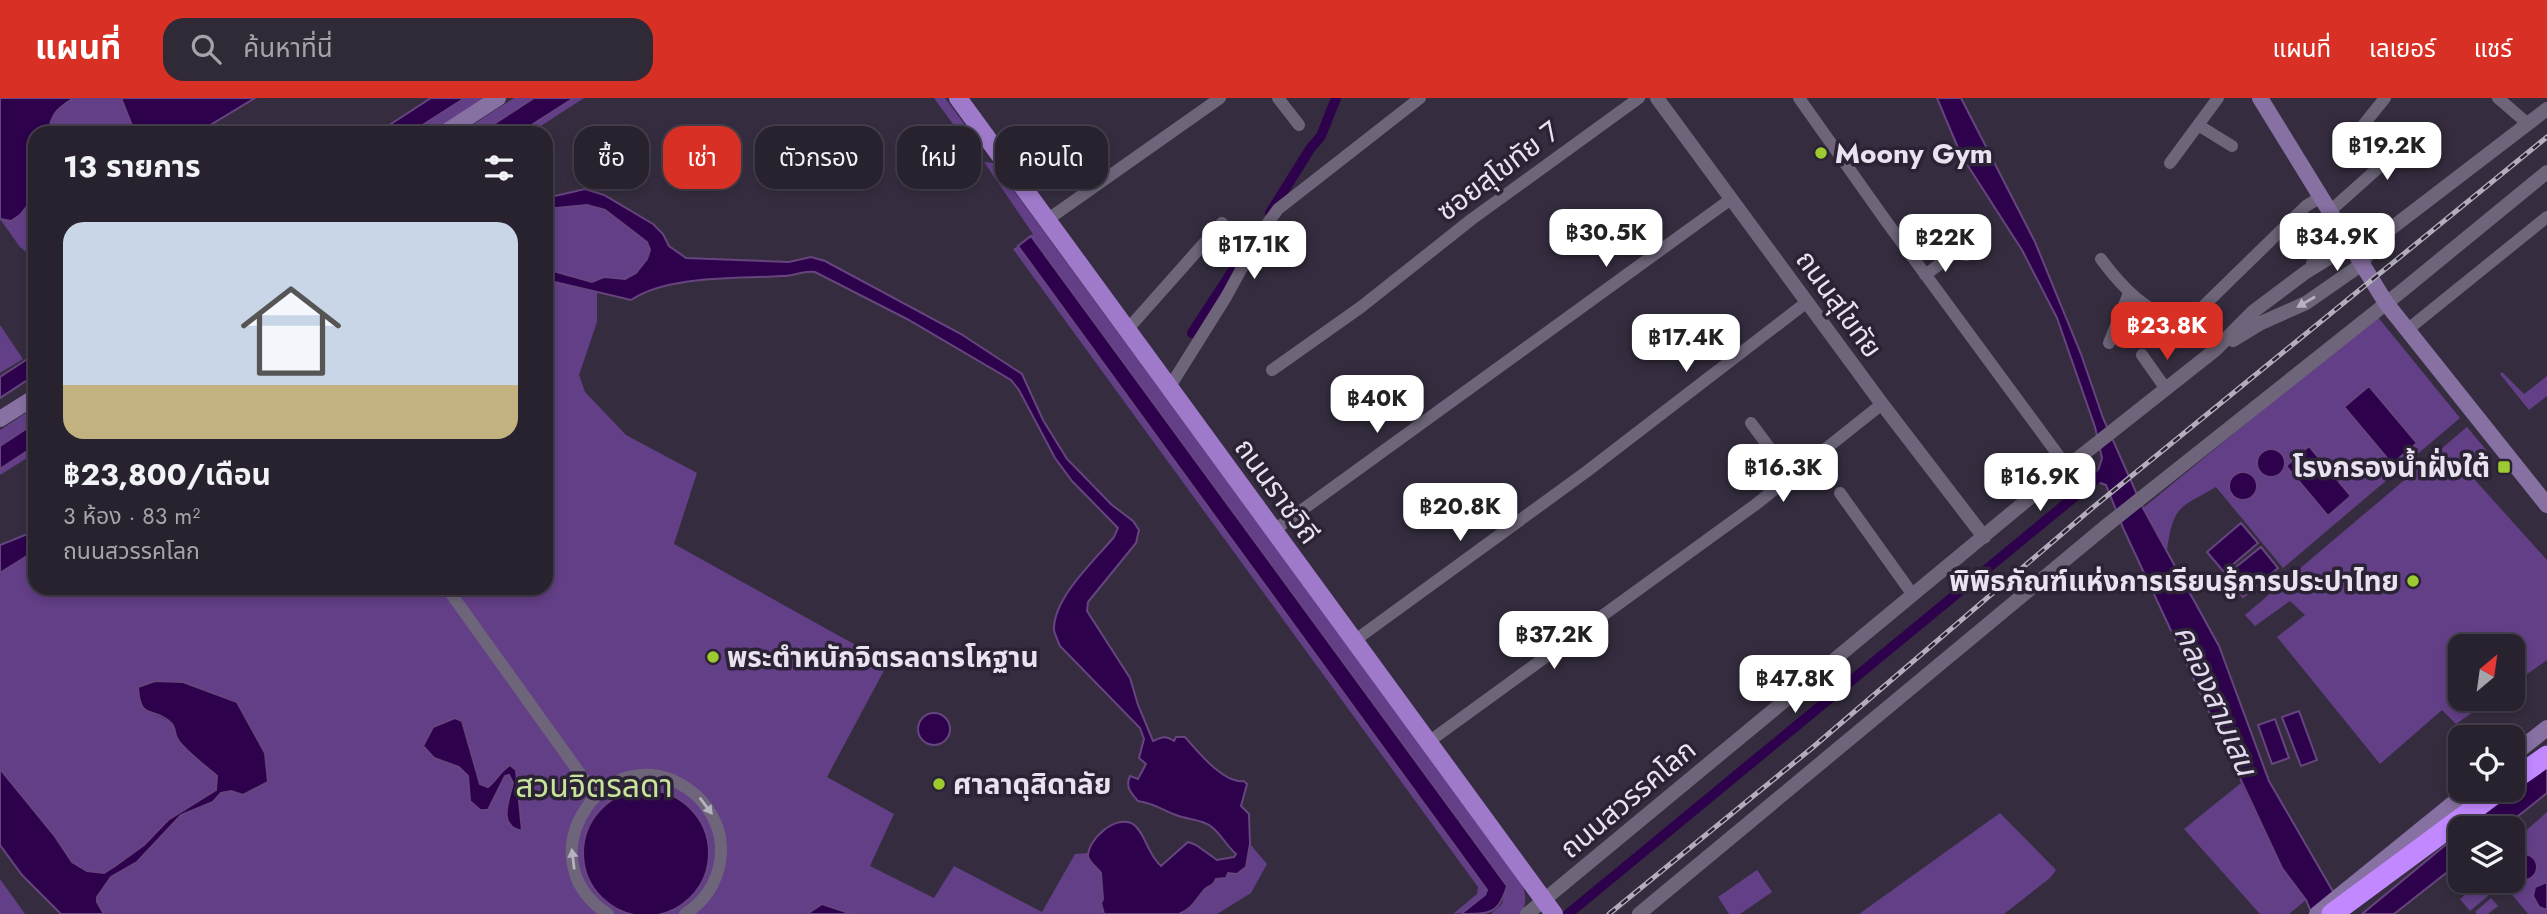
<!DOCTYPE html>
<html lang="th">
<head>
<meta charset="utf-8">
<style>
	body { margin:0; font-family:Jost,"Noto Sans Thai",sans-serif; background:#302a37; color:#f1f3f6; height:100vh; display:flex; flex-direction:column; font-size:26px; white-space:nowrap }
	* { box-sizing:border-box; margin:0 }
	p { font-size:23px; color:#a5a4aa }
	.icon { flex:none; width:38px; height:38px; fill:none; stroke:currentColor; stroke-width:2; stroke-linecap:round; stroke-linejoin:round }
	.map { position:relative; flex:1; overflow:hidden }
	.details { position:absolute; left:28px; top:28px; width:525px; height:469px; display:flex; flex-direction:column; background:#28222f; border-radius:21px; box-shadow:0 4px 10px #0003,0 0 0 2px #443f4b }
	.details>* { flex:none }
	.hud { position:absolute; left:574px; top:28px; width:665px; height:63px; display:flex; gap:14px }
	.needle { width:46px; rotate:29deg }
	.tools { position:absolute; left:2448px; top:536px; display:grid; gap:14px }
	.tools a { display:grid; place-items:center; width:77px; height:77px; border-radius:14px; background:#28222f; box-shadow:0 4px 10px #0003,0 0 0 2px #443f4b; font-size:35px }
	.price { position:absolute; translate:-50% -60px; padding:0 16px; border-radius:14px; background:#fff; color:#222; font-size:23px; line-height:46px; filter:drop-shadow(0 2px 4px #0008) }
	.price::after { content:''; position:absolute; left:50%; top:42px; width:21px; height:16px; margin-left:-10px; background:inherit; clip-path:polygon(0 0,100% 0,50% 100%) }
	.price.on { background:#d93025; color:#fff }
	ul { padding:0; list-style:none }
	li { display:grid; align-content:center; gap:14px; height:371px; padding:0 35px }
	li+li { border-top:2px solid #443f4b }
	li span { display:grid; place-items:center; height:217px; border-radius:21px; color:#555 }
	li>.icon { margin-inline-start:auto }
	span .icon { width:126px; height:126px; fill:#fffc; stroke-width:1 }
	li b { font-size:30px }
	h2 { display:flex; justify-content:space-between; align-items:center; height:84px; padding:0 35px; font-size:30px }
	.chip { padding:0 24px; border-radius:21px; background:#28222f; box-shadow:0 4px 10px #0003,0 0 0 2px #443f4b; font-size:24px; line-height:63px }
	.chip.on { background:#d93025; color:#fff }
	header { display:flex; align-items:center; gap:42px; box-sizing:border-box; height:98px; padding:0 35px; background:#d93025; color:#fff }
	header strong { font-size:33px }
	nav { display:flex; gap:38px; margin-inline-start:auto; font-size:24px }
	.search { width:490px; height:63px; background:#302a37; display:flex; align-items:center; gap:18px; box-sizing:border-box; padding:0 24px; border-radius:21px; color:#a5a4aa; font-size:26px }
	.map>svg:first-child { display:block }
	.green { fill:#633f87 }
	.water { fill:#2e014d; stroke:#66457e; stroke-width:2 }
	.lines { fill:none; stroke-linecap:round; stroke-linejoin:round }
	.canal { stroke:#2e014d; stroke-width:10 }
	.minor { stroke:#6e657a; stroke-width:12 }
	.tertiary { stroke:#6e657a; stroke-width:14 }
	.secondary { stroke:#8770a2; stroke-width:16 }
	.primary { stroke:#a07aca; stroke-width:18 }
	.motorway { stroke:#c288ff; stroke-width:21 }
	.rail-casing { stroke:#b4aebc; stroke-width:5 }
	.rail { stroke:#2b2335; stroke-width:2.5; stroke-dasharray:8; stroke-linecap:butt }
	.oneway { fill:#b7b1c0 }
	.poi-dot { fill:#9dca30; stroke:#2b2335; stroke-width:2.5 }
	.labels { text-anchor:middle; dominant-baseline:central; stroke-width:7; stroke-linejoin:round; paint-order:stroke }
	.poi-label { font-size:28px; font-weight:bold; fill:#e8e3ef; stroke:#2b2335; text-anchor:start }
	.street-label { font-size:28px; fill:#e8e3ef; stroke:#2b2335 }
	.water-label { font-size:30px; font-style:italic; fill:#e5dbf1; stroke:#2b2335 }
	.quarter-label { font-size:32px; fill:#c8e39a; stroke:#2b2335 }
</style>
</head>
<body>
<header>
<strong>แผนที่</strong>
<div class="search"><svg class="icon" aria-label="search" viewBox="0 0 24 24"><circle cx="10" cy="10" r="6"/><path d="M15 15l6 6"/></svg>ค้นหาที่นี่</div>
<nav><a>แผนที่</a><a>เลเยอร์</a><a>แชร์</a></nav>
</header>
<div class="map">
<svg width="2547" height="816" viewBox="0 0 2547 816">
	<rect width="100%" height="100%" fill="#352d3f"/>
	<path class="green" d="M74,0H121L135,35H49C50,16 59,9 74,0Z
		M465,0H484L430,35H410Z
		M514,0H534L480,35H460Z
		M574,0H584L530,35H519Z
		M934,0H945L974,39L969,48Z
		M984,64L993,65L1020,101L1520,783C1526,794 1528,805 1520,816H1491L1502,806L1507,788L1031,138L1033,136Z
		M35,98V161L20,149L0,121L11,123L20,117Z
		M587,107L606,112L647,144L650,152L647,161L636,175L625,181L604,179L593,184L546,171V111Z
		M1018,148L1487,792C1481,803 1466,816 1453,816L1477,796L1478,789L1013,151Z
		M546,182L597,194V224L579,277L585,294L626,337L697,375L674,446L888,565L827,679L894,716L870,768L934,800L954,768L1042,814L1075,756L1088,755L1089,763L1101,775L1103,801L1101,805L1104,816H104L97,804V798L111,779L137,764L181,717L213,704L221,695L231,693L243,697L237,604L183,584L145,612L169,623L174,629L177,641L217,678L216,693L168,722L144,747L104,775L87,773L72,764L54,737L0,671V475L35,453V490H546Z
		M2377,218L2460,320L2283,470L2216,389C2178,411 2174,407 2167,452L2143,410Z
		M0,227L23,261L0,275Z
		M2502,274L2524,296L2547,278V298L2529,312L2500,276Z
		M35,309V325L0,348V332Z
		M2467,329L2487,353L2466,372L2547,462V562L2513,586V548H2460V600H2493L2456,626L2442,612L2380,666L2277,539L2305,517L2290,503L2255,528L2245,517Z
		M35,348V355L0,377V371Z
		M2241,685L2282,770L2306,802L2289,816H2260L2184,731Z
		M2547,714V816H2528L2500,782H2513V744Z
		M2000,715L2056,772L2050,780L2004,816H1859Z
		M1250,746L1267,766L1251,795L1217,816H1179C1191,812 1196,801 1204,792C1209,787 1213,789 1216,781L1246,769Z
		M1757,772L1772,794L1740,816H1729L1718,799Z
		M0,781L25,816H0Z
		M2478,786L2488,798L2470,813L2460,801Z
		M2491,800L2498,808L2488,816H2477L2475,814Z"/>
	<path class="water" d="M0,0H74C59,9 50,16 49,35H35V98L20,117L11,123L0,121Z
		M121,0H255L197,35H135Z
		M431,0H465L410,35H377Z
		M534,0H574L519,35H480Z
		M1937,0H1961L2035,144L2081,256L2103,320L2143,410L2219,548L2269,683L2346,816H2312L2306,802L2282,770L2124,432L2106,387L2098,384L2097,376L2102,360L2095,329L2057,220L2022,152L1961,57Z
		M585,91L604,97L653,126L663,136L669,148L686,160L789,164L811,159L825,163L961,236L1022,276L1043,322L1067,361L1112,407L1133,423L1139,432L1136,445L1088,504L1087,513L1130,580L1138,607L1153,643C1162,639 1165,637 1174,643L1176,639H1185C1197,653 1224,686 1244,683L1247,686L1241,708L1249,716L1250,746L1246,769L1237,776L1228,775L1226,780L1216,781C1213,789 1209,787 1204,792C1196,802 1191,812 1179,816H1104L1101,805L1103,801L1101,775C1097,769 1089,765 1088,758C1088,741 1116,716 1133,726C1145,734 1147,756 1161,768L1188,744L1196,747L1217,762L1234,759L1236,756C1227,748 1222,738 1213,730C1203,721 1188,722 1176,717C1160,711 1156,706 1138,703C1131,695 1125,689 1130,678L1138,681L1146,666L1139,660L1144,641L1140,630L1060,548C1058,543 1055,537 1054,532C1053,500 1094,463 1114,439L1118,430L1072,383L1055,360L1019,292L1011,282L907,221L815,174C802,172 794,179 781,178C736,181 668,177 631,202L546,182V171L592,184L604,179L625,181L636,175L647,161L650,152L647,144L605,112L587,107L546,111V100Z
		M1031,138L1507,788C1499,816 1490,816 1461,816L1485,797L1487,792L1018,148Z
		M35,256V277L0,300V279Z
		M2369,288L2417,345L2392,366L2344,309Z
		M35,325V348L0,371V348Z
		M2309,348L2351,398L2328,418L2286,368Z
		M2257 365a14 14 0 1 1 28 0a14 14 0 1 1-28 0Z
		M2229 388a14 14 0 1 1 28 0a14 14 0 1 1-28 0Z
		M2241,425L2258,445L2224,474L2207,454Z
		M35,433V453L0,475V447Z
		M2261,449L2278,470L2243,499L2226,477Z
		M155,583L183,584L237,604L265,655L268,684L243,697L231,693L221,695L213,704L181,717L137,764L111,779L97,799V804L104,816H61L22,777L0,747V671L54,737L72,764L87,773L104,775L115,768L144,747L168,722L216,692L217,678C207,669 182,651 177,640C174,635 176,630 171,625C154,607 140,625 138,589Z
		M2299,613L2317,662L2301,668L2282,619Z
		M918 631a16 16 0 1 1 32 0a16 16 0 1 1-32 0Z
		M455,620L462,623L480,686L488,689C497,682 500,673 510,667L516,672L522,733C497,728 509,703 513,685L509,677L505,678L488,712H480L470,703L468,678L459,669L434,660L423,648L433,629Z
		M2275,621L2289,660L2272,666L2258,627Z
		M2547,664V695L2503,730H2467Z
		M583 755a63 63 0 1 1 126 0a63 63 0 1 1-126 0Z
		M2460,735V764L2394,816H2362Z
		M2511 769a13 13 0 1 1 26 0a13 13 0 1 1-26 0Z
		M2547,784V812L2539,809L2533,798L2535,789Z
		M822,806L852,816H807Z"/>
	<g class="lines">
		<path class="canal" d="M1270,115L1310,51L1321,38L1336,0
			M1192,235L1246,152
			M1568,816L2107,372"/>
		<path class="minor" d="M1278,0L1299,27
			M1799,0L1886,123L2067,369
			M2498,0L2528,26
			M2198,27L2232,48
			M2352,41L2385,0
			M2170,65L2218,0
			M2330,113L2423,30
			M1047,122L1220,0
			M2101,161C2126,195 2144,209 2182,229L2306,108L2321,99
			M1925,177L1955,155L1967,157L1980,150
			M1127,232L1222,125
			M2407,232L2547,119
			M2109,245L2129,195
			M2142,257L2166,291
			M1272,272L1361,209L1472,121L1639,0
			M1169,290L1226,199L1262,133L1278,111L1420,0
			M1751,325L1791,379
			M1840,395L1913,497
			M1273,433L1731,101
			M447,490L596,698
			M1354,543L1586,374L1807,204
			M1427,645L1755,407L1882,306
			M608,816C520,759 610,632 691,693C708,706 720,727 721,748C722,776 709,801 685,816"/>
		<path class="tertiary" d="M1657,0L1882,306L1984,439
			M2313,165L2330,142L2335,121
			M2233,242L2261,225L2306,205L2362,166L2376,142L2547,11
			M1527,816L2067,369L2215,252L2254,213L2306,174L2350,147L2376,142
			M1639,816L2106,428L2403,192L2547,74"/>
		<path class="secondary" d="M2260,0L2386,205L2547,407
			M444,35L498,0
			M0,321L35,299
			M2513,657L2547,630
			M2317,816L2471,691"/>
		<path class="primary" d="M958,0L1554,816"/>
		<path class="motorway" d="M2513,682L2547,658
			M2332,816L2501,691"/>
		<g class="rail-casing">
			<path id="rail" d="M1609,816L1812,650L2091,411L2547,39"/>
		</g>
		<use href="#rail" class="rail"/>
	</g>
	<defs><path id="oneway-solid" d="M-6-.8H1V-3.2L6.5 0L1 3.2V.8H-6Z" transform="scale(1.75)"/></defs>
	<g class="oneway">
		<use href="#oneway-solid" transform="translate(2306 204) rotate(150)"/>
		<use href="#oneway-solid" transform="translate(706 708) rotate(53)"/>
		<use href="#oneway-solid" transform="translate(573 761) rotate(-97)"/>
	</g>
	<g class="poi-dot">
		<circle cx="1821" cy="55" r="7"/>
		<rect x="2497" y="362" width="14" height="14" rx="3.5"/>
		<circle cx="2413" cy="483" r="7"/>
		<circle cx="713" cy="559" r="7"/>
		<circle cx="939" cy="686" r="7"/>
	</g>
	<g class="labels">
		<g class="poi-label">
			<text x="1835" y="55">Moony Gym</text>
			<text x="2490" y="369" text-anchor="end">โรงกรองน้ำฝั่งใต้</text>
			<text x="2399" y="483" text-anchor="end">พิพิธภัณฑ์แห่งการเรียนรู้การประปาไทย</text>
			<text x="727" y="559">พระตำหนักจิตรลดารโหฐาน</text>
			<text x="953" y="686">ศาลาดุสิดาลัย</text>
		</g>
		<g class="street-label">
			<text transform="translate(1498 73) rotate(-37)">ซอยสุโขทัย 7</text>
			<text transform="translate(1839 206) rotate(54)">ถนนสุโขทัย</text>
			<text transform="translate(1277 393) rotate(54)">ถนนราชวิถี</text>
			<text transform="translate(1628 701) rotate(-40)">ถนนสวรรคโลก</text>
		</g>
		<g class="water-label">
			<text transform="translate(2216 602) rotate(66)">คลองสามเสน</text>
		</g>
		<g class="quarter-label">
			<text x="594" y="688">สวนจิตรลดา</text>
		</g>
	</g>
</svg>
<div class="tools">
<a><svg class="needle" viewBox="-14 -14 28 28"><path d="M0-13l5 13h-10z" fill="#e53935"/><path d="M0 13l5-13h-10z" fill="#a5a4aa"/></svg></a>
<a><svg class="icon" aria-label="locate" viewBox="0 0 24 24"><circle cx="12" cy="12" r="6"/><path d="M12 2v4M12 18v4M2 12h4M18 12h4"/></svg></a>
<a><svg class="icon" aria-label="layers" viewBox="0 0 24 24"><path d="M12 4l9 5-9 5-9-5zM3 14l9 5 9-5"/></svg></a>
</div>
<b class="price" style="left:2387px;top:84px">฿19.2K</b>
<b class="price" style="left:1606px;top:171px">฿30.5K</b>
<b class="price" style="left:2337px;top:175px">฿34.9K</b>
<b class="price" style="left:1945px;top:176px">฿22K</b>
<b class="price" style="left:1254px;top:183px">฿17.1K</b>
<b class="price on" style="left:2167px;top:264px">฿23.8K</b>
<b class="price" style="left:1686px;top:276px">฿17.4K</b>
<b class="price" style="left:1377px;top:337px">฿40K</b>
<b class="price" style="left:1783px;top:406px">฿16.3K</b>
<b class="price" style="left:2040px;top:415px">฿16.9K</b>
<b class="price" style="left:1460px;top:445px">฿20.8K</b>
<b class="price" style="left:1554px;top:573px">฿37.2K</b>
<b class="price" style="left:1795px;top:617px">฿47.8K</b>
<div class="hud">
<a class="chip">ซื้อ</a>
<a class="chip on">เช่า</a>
<a class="chip">ตัวกรอง</a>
<a class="chip">ใหม่</a>
<a class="chip">คอนโด</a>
</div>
<section class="details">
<h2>13 รายการ<svg class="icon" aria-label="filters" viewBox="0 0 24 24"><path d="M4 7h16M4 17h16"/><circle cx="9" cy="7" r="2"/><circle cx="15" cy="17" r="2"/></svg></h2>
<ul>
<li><span style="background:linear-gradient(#c9d6e8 75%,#c2b280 0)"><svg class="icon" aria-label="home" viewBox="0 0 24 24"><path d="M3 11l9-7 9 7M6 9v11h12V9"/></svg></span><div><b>฿23,800/เดือน</b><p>3 ห้อง · 83 m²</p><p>ถนนสวรรคโลก</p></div></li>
</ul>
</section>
</div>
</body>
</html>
